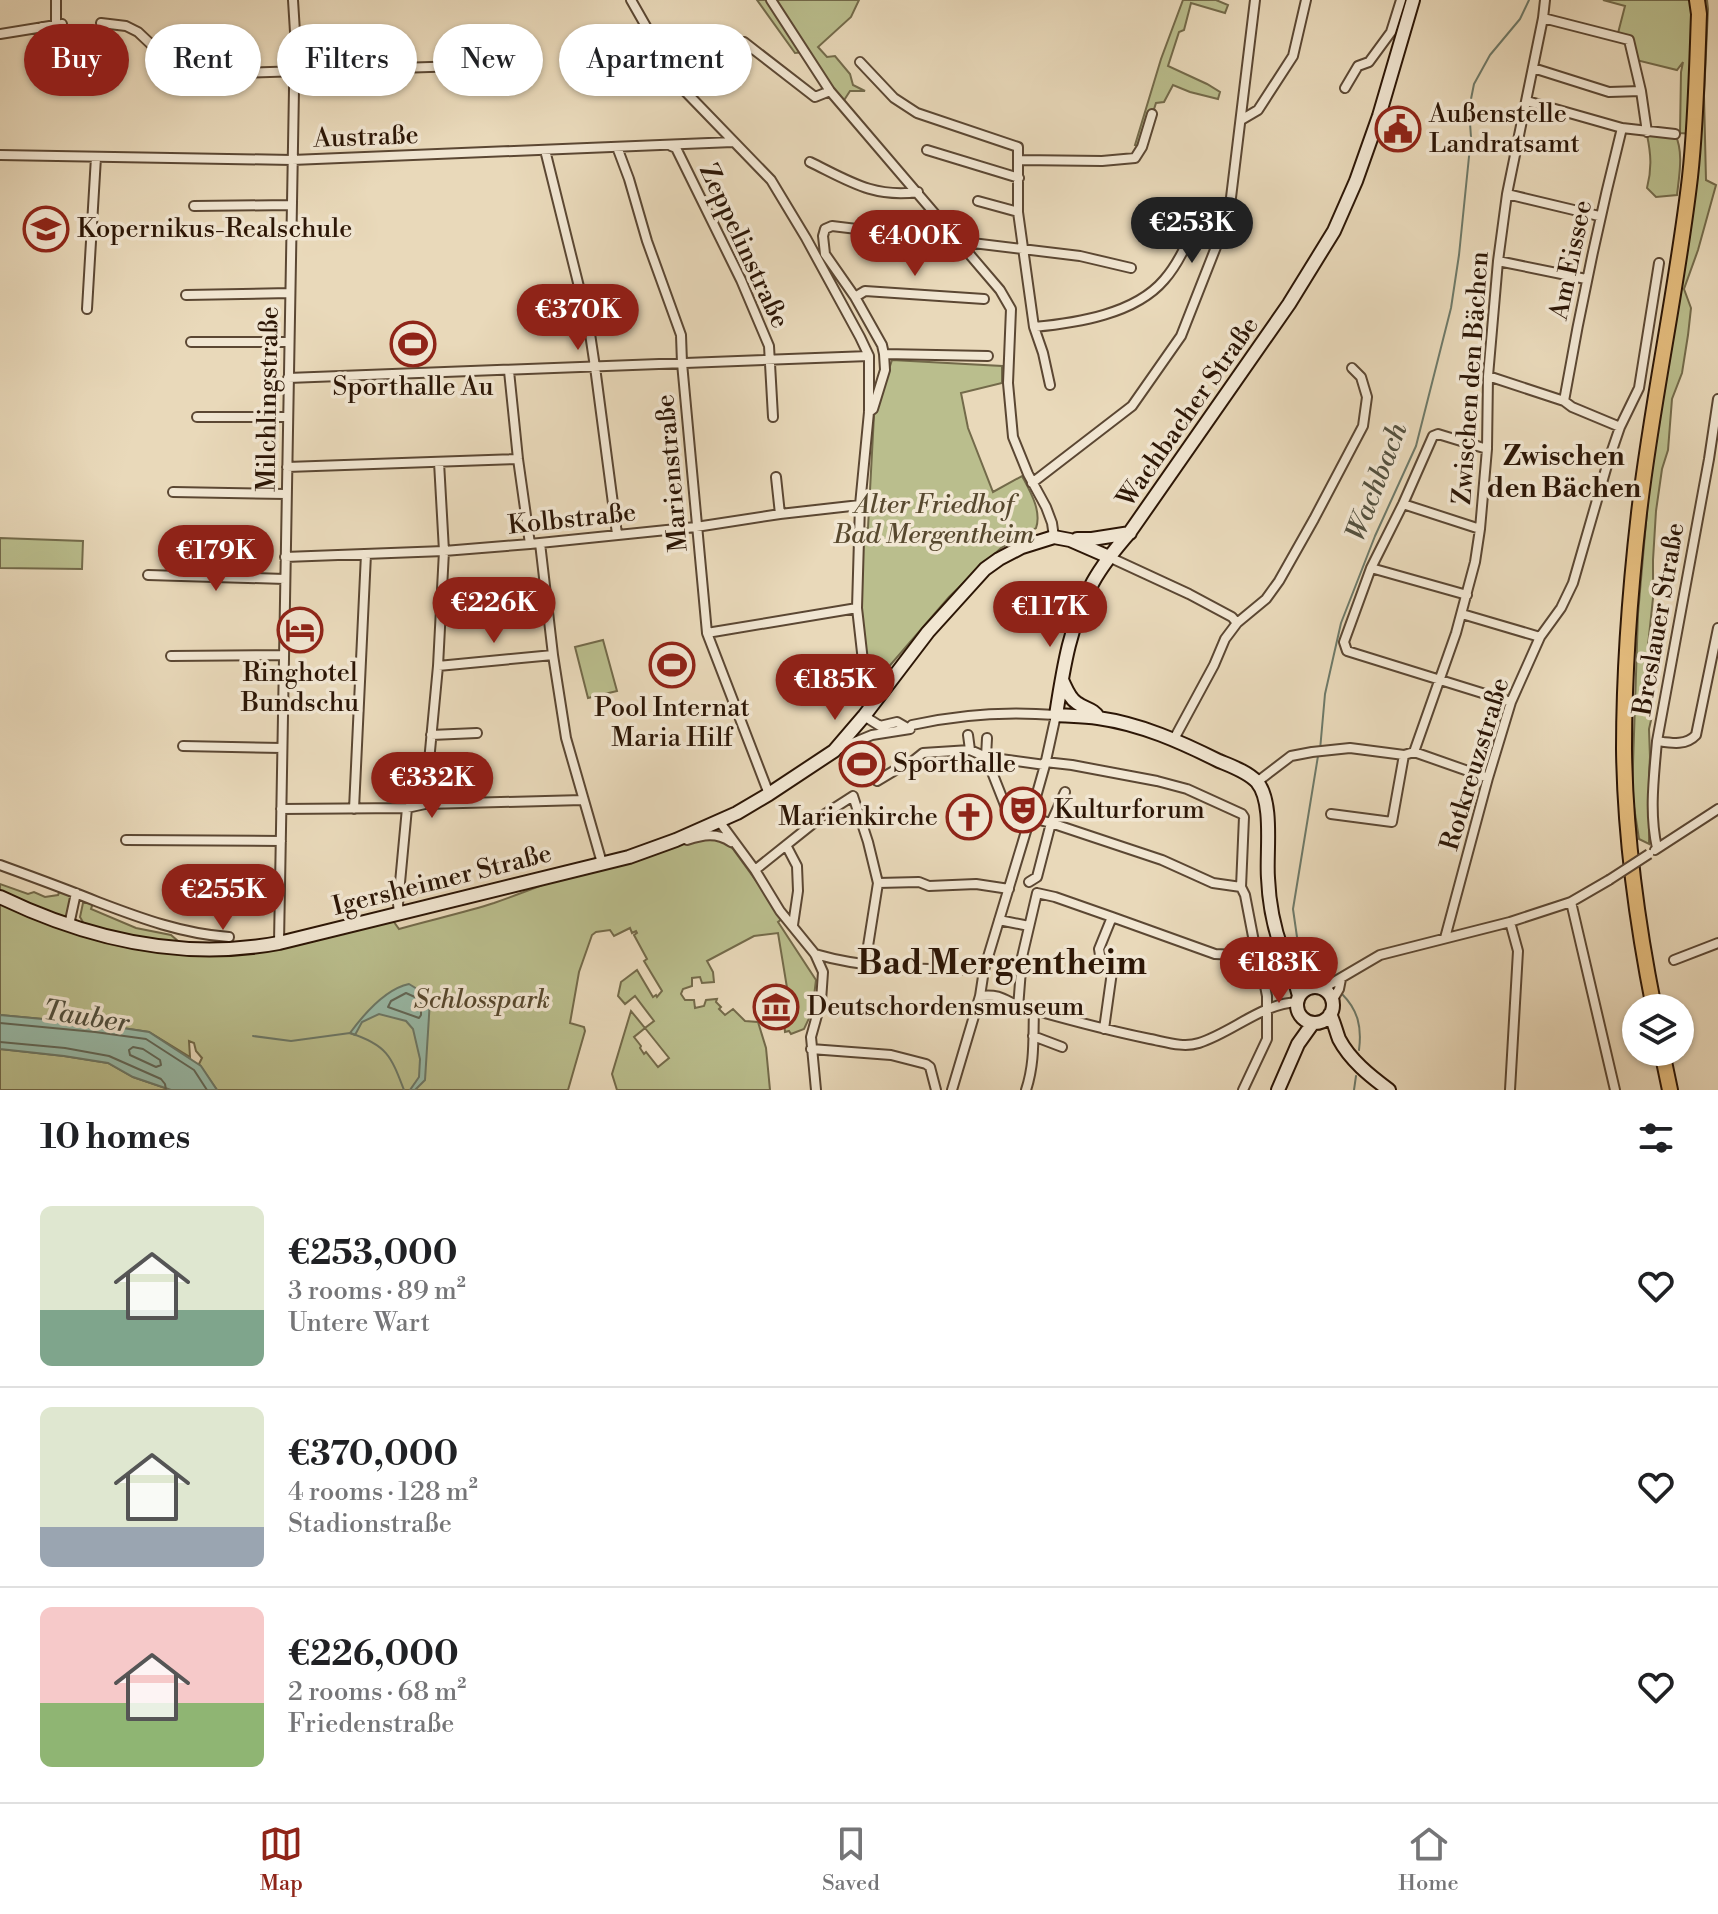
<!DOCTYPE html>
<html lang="en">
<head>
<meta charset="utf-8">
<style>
	body { margin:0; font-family:"Libre Bodoni",serif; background:#f6f6f6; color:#202124; height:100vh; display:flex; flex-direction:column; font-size:30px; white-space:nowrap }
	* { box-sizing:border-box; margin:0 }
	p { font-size:26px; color:#757577 }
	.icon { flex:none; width:44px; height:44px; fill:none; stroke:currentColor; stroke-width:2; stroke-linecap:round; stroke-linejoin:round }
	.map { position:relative; height:1090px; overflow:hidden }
	.sheet { display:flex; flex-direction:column; background:#fff; flex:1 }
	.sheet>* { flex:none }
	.hud { position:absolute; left:24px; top:24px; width:800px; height:72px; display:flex; gap:16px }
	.fabs { position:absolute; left:1622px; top:994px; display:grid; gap:16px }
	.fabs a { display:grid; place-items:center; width:72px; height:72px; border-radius:50%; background:#fff; box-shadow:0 2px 6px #0004; font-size:40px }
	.price { position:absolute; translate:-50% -68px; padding:0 18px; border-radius:28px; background:#8f2418; color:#fff; font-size:26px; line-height:52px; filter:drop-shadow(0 2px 4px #0008) }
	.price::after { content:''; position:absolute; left:50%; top:48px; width:24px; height:18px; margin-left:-12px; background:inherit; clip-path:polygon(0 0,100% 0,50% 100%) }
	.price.selected { background:#222; color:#fff }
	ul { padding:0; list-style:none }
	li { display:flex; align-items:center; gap:24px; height:200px; padding:0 40px }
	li+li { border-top:2px solid #e0e0e0 }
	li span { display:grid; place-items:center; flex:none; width:224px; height:160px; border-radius:12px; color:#555 }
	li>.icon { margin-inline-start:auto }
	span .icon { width:96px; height:96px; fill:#fffc; stroke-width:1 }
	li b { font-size:34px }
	h2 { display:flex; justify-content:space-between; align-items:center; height:96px; padding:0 40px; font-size:34px }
	.chip { padding:0 28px; border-radius:36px; background:#fff; box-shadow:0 2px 6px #0004; font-size:28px; line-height:72px }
	.chip.selected { background:#8f2418; color:#fff }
	.tabs { display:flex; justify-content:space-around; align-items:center; height:112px; border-top:2px solid #e0e0e0; background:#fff; font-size:22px; color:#757577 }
	.tabs a { display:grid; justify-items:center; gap:4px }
	.tabs .selected { color:#8f2418 }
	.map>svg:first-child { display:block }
	.green { fill:#babe8d; stroke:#736a4a; stroke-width:2 }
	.water { fill:#99bba9; stroke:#6d7968; stroke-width:2 }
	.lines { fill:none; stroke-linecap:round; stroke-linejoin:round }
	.shore { stroke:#626858; stroke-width:2 }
	.stream { stroke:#6d7968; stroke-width:2 }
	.street-casing { stroke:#5b4733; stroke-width:12 }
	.secondary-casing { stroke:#2c1606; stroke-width:16 }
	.primary-casing { stroke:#2c1606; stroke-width:18 }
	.street { stroke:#f1e6d2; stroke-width:8 }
	.secondary { stroke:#f1e6d2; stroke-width:12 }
	.primary { stroke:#e4bc7d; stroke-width:14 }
	.street-bridge-casing { stroke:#5b4733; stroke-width:12; stroke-linecap:butt }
	.street-bridge { stroke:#f1e6d2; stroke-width:8 }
	.labels { text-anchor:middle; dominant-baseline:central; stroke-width:7; stroke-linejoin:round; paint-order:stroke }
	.poi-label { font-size:26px; fill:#2c1606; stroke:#f1e6d2; text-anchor:start }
	.street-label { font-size:26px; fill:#2c1606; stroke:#f1e6d2 }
	.park-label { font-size:26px; font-style:italic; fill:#57482e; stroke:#f1e6d2 }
	.neighbourhood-label { font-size:28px; font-weight:bold; fill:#2c1606; stroke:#f1e6d2 }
	.water-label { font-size:28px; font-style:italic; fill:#52503f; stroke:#f1e6d2 }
	.district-label { font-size:34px; font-weight:bold; fill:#2c1606; stroke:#f1e6d2 }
</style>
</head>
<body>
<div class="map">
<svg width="1718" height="1090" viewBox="0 0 1718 1090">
	<rect width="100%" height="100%" fill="#e9d9ba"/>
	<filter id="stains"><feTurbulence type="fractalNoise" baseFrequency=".0025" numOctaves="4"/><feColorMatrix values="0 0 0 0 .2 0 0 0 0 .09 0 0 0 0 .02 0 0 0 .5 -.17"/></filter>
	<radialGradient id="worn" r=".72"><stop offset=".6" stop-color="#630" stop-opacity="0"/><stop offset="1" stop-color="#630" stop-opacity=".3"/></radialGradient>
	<path class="green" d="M757,0H859L851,17L818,47L827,57L835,56L850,74L853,85L865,91H850L841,105L805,52L795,53Z
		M1183,0H1216L1228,5L1225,13L1191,3L1184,30L1179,32L1168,66L1207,84L1220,92L1218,99L1190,92L1173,85L1164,102L1156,103L1142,147L1135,145L1161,59Z
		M1603,0H1697L1694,134L1680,133L1681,72L1683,62L1677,70L1636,60L1629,40L1617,37L1625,6Z
		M1703,0H1707L1708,9L1704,96L1706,180L1716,185L1698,250L1684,289L1691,308L1688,335L1682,373L1672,399L1668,450L1662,469L1656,511L1653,560V598L1648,646L1657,655V665L1651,680L1652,716L1649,729L1650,757L1649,774V844L1639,839L1632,794L1638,614L1649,488L1697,178L1701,133Z
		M1675,134C1684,152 1679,176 1677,195L1656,197L1647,188C1652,169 1651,154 1647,135Z
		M892,360L1002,366V383L961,393L968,428L993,492L1022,476C1030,491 1042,511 1036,528L1001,548L976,571L949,597L880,677L867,665L860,595L864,530L868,528L874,415Z
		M0,538L83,541L82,569L0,568Z
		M603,640L617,691L588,698L575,647Z
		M718,838L733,849L783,918L778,922L816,980L812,1012L804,1029L791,1034L789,1031L785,1032L783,1011L790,1014L794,1010L790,1006L778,933L754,936L707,961L713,972L714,982L702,983L700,977L692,978V986L683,989L681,994L685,1000H694L695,1008L704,1006L706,1000L717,999L716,1002L721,1007L719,1009L725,1015L733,1009L745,1021L758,1022L766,1048L770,1090H617L612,1074L631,1011L645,1028L634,1037L641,1046L640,1048L644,1054L646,1052L658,1067L669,1058L645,1028L654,1021L635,996L625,1004L618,996L621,982L637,970L653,997L656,995L657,997L662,991L644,961L647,959L634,935L637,933L636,931L632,933L630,928L614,936L610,930L596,932L592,935L579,972L570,1023L584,1027L585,1031L568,1090H217L199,1064L202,1058L196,1051L194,1043L189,1041L190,1057L149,1032L96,1024L0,1015V884L28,894L34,892L45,897L58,895L61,888L76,893L69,925L78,928L226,950L389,915L399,929C430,920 463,913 494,903C566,878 640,841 718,838Z
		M83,903H93L91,909L136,928L171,935L179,942L125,936L84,924L80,917Z
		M0,1049L64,1056L108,1063L133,1077L171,1090H0Z"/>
	<path class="water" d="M409,984L422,992L430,1000L425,1080L415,1090H410L419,1077L420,1059L413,1029L406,1021L379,1014L362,1022L355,1035L350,1033C364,1014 385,989 409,984Z
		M0,1015L96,1024L149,1032L201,1066L217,1090H171L133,1077L108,1063L64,1056L0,1049Z"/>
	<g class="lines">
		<path class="shore" d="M406,993L417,998L421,1003V1015L419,1018L388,1007L391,1001Z
			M0,1023L95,1032L146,1039L194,1070L207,1090
			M0,1042L65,1048L109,1056L161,1079L165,1084L166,1090
			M133,1047L143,1049L160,1060L161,1065L156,1067L130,1055L129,1050Z"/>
		<path class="stream" d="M1320,750L1325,694L1341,623L1375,536L1416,446L1451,308L1459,255L1471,137L1469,109L1474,84L1490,55L1520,19L1529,0
			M1318,756L1293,909L1298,944L1304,958L1326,980
			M1342,994C1358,1010 1362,1027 1359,1050
			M253,1036L291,1041L350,1033C387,1045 391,1056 404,1090
			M1354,1090L1356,1076"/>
		<g class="street-casing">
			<path id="street" d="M631,0L680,86L771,180L806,238L860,337L869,356V412L860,505L857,608L865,679L869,692L878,698
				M771,0L830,91L1000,290L1011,309L1008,383L1013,437L1028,474L1046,507L1052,523L1054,537
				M1543,18L1629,40L1641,91L1647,132
				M101,23L126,26L138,32L173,65L188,71L207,74L528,64
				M56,26V0
				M42,27V49L62,53
				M0,34L62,24L61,69
				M744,42L815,97L830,91
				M860,62L894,98L917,113L1018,147V212L1034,327L1043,353L1050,385
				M1533,68L1609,92L1641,91
				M1345,88L1358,66L1369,62L1391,32L1401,0
				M1527,101L1622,128L1675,134
				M1241,120L1258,110L1293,56L1306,0
				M671,146L676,148L741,280L769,346L773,417
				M617,147L629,179L647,241L681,335L682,363L707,633L769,794
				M545,150L589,327L595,367L617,534
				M927,150L1019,178
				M0,155L292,160L733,142
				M1019,160L1102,161L1135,158L1142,147L1152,114
				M810,162C849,181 873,198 918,192
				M1507,194L1599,216
				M978,201L1018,212
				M194,206L291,205
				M1498,261L1586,279
				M186,295L290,293
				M855,297L865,291L984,299
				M87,309L96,157
				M1034,327C1077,323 1135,314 1164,280C1179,263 1188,241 1197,220
				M191,342H289
				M884,354L988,356
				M509,371L518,459L530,544
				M1488,376L1564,401L1572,407L1620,427
				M288,378L869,356
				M1564,401C1580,309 1599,219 1622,128
				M869,412L873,409L885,370L884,354L882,345L855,297L825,254L823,236L825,229L832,226L1080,256L1131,268
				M197,417H288
				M1487,449L1438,434L1433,436L1403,504L1371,568L1344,642L1347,651L1511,702
				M287,467L518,459
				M776,477L780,514
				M1032,483L1132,406L1181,336L1229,214L1255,0
				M173,492L286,494
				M1403,504L1480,529
				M540,543L553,655L566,738L602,863
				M285,557L444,551L530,544L696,527L780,514L860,505
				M1109,557L1189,594L1232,617L1237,623
				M1371,568L1467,595
				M148,575L285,579
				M1462,614L1540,637
				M707,633L857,608
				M171,656L284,655
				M438,666L553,655
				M864,716L880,726L897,722L909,729L912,725C960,714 1006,711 1056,715L1045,765L1030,818L984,970L980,996L952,1090
				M431,735L477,733
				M968,735L970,750
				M987,738L986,757L1007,810L1013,813L1051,823L1037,877L1029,882
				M1174,739L1214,665L1225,639L1237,623L1266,599L1279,581L1314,519L1363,426L1367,397L1361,377L1352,368
				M1657,741C1671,743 1686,746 1696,735L1718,628
				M183,746L282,748
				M838,749L872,735L910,729
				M1414,752L1456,633L1475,562L1480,529L1487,449L1488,376L1498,261L1507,194L1543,18L1545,0
				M1045,762L1072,765L1157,781L1187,789L1242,814L1244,817L1241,887L1245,895L1256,952L1262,971L1267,996V1039L1243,1090
				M877,781L897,769L908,765L923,753L970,750L986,757L1045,765
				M1257,782L1291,756L1312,752L1350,748L1404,755L1414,752L1488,778
				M1065,792L1051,823L1162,860L1213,883L1241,887
				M425,804L438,666L444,551L439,462
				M281,809L407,808L425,804L583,800
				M354,809L366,554
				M1331,814L1392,822L1404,755
				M719,821L755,870L780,911L815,954L823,972L821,1001L811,1037L816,1090
				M126,840L281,841
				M687,840C703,835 716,832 731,842
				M786,845L797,866L798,891L793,925
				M1657,848C1649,813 1654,776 1657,741L1709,459L1718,399
				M1655,850L1718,809
				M0,865C33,877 66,889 98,902C140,918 183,934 229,937
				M755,870L825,814L853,796L868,842L878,883L865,965
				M878,883L919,882L929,886L976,884L1009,889
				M1037,893L1055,897L1112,917L1215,954L1258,956
				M1571,902L1615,1090
				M399,913L398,904L407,808
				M999,920L1029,926
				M1510,922L1518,951L1510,1090
				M69,925L76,893
				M1445,938L1488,778L1511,702L1540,637L1561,608L1573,583L1608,462L1620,427L1639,388L1659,263
				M279,943L295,32L293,0
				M815,954C870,970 927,969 984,970
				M1674,960L1718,943
				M1322,989L1380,955L1510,922L1571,902L1609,880
				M980,996C1007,992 1009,1008 1034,1010C1073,1021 1111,1031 1150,1039C1166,1042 1183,1048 1199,1043C1233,1032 1261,1004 1297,1002
				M1332,1001L1339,989L1341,979
				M1018,1008L1022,957L1037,893
				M1104,1029L1112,972L1101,961L1099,949L1112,917
				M1033,1036L1062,1047
				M811,1049L891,1055L926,1064L930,1067L936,1090
				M1026,1090C1035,1063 1033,1038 1034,1010"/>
		</g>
		<g class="secondary-casing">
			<path id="secondary" d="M1077,539H1092L1130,533
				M1062,680C1066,688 1069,698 1077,703C1085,709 1094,709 1099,718
				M0,897C87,939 183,961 279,943L629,857L676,840L737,813L769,794L834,751L864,716L928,632L985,569L999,559L1022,547L1054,537L1070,540L1109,557
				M1297 1005a18 18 0 1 1 36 0a18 18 0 1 1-36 0Z
				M1299,996C1295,979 1289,965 1282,950C1274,928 1269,902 1268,878C1266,853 1274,802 1257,782C1248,772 1231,766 1219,761C1181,742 1141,724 1098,718C1084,716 1070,716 1056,715C1063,670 1070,623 1093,582C1103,564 1116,548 1130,532L1289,304L1334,231L1356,181L1379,116L1413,0
				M1330,1014C1334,1022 1336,1031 1339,1039C1350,1060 1370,1076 1389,1090
				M1278,1090L1298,1044L1313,1023"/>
		</g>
		<g class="primary-casing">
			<path id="primary" d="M1654,1008C1637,923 1625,836 1624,749C1624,671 1630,591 1639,513C1652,401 1677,290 1690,177C1696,123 1697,68 1699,14L1697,0
				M1662,1052L1670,1090"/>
		</g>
		<use href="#street" class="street"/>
		<use href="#secondary" class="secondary"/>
		<use href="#primary" class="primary"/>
		<g class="street-bridge-casing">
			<path id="street-bridge" d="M1609,880L1649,854"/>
		</g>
		<use href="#street-bridge" class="street-bridge"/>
	</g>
	<defs>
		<g id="civic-ring" transform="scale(2.3)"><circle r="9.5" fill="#f1e6d2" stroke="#8f2418" stroke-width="1.5"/><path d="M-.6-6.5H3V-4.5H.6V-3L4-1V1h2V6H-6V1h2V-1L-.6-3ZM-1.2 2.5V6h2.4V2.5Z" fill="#8f2418"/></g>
		<g id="school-ring" transform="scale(2.3)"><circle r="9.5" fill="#f1e6d2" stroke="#8f2418" stroke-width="1.5"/><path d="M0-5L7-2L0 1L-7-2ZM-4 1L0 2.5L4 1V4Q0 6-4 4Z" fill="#8f2418"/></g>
		<g id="stadium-ring" transform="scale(2.3)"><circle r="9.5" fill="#f1e6d2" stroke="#8f2418" stroke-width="1.5"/><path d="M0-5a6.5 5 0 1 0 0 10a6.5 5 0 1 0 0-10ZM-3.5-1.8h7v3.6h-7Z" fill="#8f2418"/></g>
		<g id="hotel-ring" transform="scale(2.3)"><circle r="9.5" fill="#f1e6d2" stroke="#8f2418" stroke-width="1.5"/><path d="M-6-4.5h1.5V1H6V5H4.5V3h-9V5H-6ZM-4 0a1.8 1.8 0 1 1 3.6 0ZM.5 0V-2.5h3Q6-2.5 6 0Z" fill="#8f2418"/></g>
		<g id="theatre-ring" transform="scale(2.3)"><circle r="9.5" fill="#f1e6d2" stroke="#8f2418" stroke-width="1.5"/><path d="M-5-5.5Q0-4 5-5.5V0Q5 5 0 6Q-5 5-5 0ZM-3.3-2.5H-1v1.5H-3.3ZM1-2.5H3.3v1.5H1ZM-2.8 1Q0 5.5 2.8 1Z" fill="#8f2418"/></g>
		<g id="church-ring" transform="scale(2.3)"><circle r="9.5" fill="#f1e6d2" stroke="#8f2418" stroke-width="1.5"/><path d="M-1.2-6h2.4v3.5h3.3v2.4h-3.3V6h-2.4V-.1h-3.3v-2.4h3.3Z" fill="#8f2418"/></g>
		<g id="museum-ring" transform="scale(2.3)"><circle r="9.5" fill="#f1e6d2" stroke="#8f2418" stroke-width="1.5"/><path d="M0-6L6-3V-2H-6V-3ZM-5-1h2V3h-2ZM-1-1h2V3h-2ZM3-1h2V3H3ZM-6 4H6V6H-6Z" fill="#8f2418"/></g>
	</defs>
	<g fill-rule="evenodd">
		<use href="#civic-ring" x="1398" y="129"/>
		<use href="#school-ring" x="46" y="229"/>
		<use href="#stadium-ring" x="413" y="344"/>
		<use href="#hotel-ring" x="300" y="630"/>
		<use href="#stadium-ring" x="672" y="665"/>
		<use href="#stadium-ring" x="862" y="764"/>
		<use href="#theatre-ring" x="1023" y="810"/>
		<use href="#church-ring" x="969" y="817"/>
		<use href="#museum-ring" x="776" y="1007"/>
	</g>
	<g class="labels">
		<g class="poi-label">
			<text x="1429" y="114">Außenstelle<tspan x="1429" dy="30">Landratsamt</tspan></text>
			<text x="77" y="229">Kopernikus-Realschule</text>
			<text x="413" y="387" text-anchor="middle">Sporthalle Au</text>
			<text x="300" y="673" text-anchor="middle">Ringhotel<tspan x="300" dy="30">Bundschu</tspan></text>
			<text x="672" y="708" text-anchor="middle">Pool Internat<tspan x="672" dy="30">Maria Hilf</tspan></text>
			<text x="893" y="764">Sporthalle</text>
			<text x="1054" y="810">Kulturforum</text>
			<text x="938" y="817" text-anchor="end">Marienkirche</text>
			<text x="807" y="1007">Deutschordensmuseum</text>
		</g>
		<g class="street-label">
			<text transform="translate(366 137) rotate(-2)">Austraße</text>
			<text transform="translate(744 246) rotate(65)">Zeppelinstraße</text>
			<text transform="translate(1571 260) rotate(-78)">Am Eissee</text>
			<text transform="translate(1471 378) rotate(-86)">Zwischen den Bächen</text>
			<text transform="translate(268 399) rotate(-89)">Milchlingstraße</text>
			<text transform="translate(1188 412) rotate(-55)">Wachbacher Straße</text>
			<text transform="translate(672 473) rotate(-95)">Marienstraße</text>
			<text transform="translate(572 519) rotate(-6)">Kolbstraße</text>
			<text transform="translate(1659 619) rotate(-80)">Breslauer Straße</text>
			<text transform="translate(1475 764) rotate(-73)">Rotkreuzstraße</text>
			<text transform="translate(442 880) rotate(-14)">Igersheimer Straße</text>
		</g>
		<g class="park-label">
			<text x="934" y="505">Alter Friedhof<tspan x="934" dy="30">Bad Mergentheim</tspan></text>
			<text x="482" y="1000">Schlosspark</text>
		</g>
		<g class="neighbourhood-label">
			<text x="1564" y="456">Zwischen<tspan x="1564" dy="32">den Bächen</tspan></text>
		</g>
		<g class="water-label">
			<text transform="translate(1377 482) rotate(-69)">Wachbach</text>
			<text transform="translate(86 1017) rotate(9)">Tauber</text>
		</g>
		<g class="district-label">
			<text x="1002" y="964">Bad Mergentheim</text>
		</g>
	</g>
	<rect width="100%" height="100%" filter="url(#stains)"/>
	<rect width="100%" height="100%" fill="url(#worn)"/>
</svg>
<div class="fabs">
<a><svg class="icon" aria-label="layers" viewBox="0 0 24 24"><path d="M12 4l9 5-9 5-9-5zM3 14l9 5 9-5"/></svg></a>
</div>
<b class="price selected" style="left:1192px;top:265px">€253K</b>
<b class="price" style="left:915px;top:278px">€400K</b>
<b class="price" style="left:578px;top:352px">€370K</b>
<b class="price" style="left:216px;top:593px">€179K</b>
<b class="price" style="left:494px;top:645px">€226K</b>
<b class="price" style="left:1050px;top:649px">€117K</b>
<b class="price" style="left:835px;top:722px">€185K</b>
<b class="price" style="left:432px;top:820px">€332K</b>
<b class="price" style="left:223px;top:932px">€255K</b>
<b class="price" style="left:1279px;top:1005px">€183K</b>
<div class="hud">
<a class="chip selected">Buy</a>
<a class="chip">Rent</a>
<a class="chip">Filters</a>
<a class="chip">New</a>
<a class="chip">Apartment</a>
</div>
</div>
<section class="sheet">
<h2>10 homes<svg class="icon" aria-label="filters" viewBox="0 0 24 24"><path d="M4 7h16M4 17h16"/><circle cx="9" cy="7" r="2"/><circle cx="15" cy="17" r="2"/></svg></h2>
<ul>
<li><span style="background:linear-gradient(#dfe7d0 65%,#7fa58c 0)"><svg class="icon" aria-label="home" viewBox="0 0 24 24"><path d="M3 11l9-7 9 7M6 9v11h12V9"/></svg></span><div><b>€253,000</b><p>3 rooms · 89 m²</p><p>Untere Wart</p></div><svg class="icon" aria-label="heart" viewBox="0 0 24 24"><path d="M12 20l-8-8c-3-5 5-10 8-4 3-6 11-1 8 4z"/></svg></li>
<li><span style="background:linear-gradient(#dfe7d0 75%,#9aa5b1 0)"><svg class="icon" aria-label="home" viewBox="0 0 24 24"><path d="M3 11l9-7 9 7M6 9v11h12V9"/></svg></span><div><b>€370,000</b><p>4 rooms · 128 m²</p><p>Stadionstraße</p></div><svg class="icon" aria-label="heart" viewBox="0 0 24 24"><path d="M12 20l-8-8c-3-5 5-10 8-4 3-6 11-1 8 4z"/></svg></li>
<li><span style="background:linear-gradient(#f6c9c9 60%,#8fb573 0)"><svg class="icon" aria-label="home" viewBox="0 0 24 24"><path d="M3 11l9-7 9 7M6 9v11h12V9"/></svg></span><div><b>€226,000</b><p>2 rooms · 68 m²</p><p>Friedenstraße</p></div><svg class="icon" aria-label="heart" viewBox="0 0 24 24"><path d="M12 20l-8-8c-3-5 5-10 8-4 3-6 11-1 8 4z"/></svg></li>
</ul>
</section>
<nav class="tabs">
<a class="selected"><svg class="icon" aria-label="map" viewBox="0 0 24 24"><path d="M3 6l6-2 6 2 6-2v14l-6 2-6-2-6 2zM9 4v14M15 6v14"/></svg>Map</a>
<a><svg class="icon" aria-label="saved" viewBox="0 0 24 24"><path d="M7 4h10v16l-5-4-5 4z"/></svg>Saved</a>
<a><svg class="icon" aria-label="home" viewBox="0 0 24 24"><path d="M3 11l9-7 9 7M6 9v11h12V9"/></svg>Home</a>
</nav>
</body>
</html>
